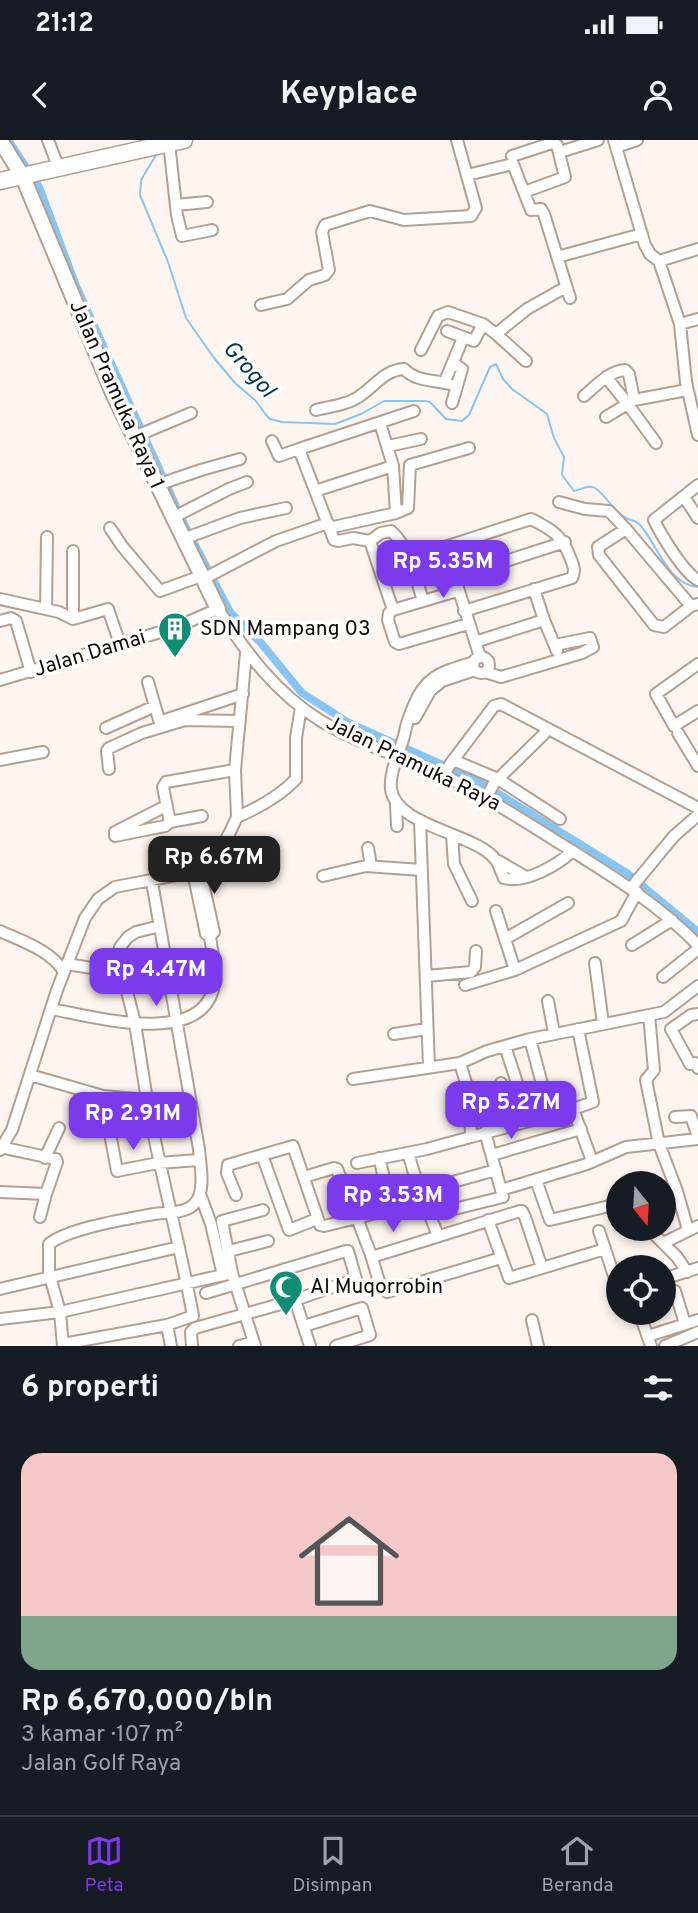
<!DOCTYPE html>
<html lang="id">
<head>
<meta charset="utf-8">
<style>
	body { margin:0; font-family:Overpass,sans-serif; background:#242831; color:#f1f3f6; height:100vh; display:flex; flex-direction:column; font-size:26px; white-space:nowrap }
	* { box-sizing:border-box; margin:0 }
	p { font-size:23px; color:#9ea1a6 }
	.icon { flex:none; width:38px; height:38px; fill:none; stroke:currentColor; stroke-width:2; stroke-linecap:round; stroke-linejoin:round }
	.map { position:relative; height:1206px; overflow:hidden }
	.sheet { display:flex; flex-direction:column; background:#171b24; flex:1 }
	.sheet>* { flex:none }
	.needle { width:46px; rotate:162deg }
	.buttons { position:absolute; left:606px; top:1031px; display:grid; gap:14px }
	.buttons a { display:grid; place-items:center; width:70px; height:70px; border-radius:50%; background:#171b24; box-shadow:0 4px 10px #0003; font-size:35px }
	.price { position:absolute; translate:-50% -60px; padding:0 16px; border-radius:14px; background:#7c3aed; color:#fff; font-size:23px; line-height:46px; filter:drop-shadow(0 2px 4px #0008) }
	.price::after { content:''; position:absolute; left:50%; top:42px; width:21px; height:16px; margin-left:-10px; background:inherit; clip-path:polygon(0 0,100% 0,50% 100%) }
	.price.selected { background:#222; color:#fff }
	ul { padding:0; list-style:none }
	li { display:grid; align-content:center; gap:14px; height:371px; padding:0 21px }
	li span { display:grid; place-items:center; height:217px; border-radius:21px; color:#555 }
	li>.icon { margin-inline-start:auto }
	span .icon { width:126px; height:126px; fill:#fffc; stroke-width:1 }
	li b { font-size:30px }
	h2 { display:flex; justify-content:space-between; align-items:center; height:84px; padding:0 21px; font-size:30px }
	.status { display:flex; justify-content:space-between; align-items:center; height:49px; padding:0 35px; background:#171b24; direction:ltr }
	.status svg { height:19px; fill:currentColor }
	header { display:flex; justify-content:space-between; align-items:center; height:91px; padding:0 21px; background:#171b24; font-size:32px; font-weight:700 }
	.dock { display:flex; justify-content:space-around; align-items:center; height:98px; border-top:2px solid #363941; background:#171b24; font-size:19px; color:#9ea1a6 }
	.dock a { display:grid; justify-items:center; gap:4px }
	.dock .selected { color:#7c3aed }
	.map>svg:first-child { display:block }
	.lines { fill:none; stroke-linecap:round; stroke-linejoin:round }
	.stream { stroke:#87c5f5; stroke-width:2 }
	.canal { stroke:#87c5f5; stroke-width:8 }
	.minor-casing { stroke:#b49f93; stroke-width:14 }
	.major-casing { stroke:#b49f93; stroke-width:18 }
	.highway-casing { stroke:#b49f93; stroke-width:19 }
	.minor { stroke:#fff; stroke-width:10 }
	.major { stroke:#fff; stroke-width:14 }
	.highway { stroke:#fff; stroke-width:16 }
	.labels { text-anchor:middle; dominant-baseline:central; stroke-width:7; stroke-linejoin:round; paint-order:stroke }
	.street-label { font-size:21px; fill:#110a06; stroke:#fff }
	.poi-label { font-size:21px; fill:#110a06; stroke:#fff; text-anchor:start }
	.water-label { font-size:23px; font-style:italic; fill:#013453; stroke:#fff }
</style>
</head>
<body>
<div class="status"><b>21:12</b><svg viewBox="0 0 49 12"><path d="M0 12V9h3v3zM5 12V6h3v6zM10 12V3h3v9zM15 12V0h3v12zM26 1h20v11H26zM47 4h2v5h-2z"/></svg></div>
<header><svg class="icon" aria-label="back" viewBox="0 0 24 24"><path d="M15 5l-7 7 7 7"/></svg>Keyplace<svg class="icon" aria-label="person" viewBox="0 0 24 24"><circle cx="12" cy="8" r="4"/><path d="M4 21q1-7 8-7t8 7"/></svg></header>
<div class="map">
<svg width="698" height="1206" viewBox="0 0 698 1206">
	<rect width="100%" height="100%" fill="#fef5f0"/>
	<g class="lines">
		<path class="stream" d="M156,15L141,40L140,55L168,122L186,178L214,218L235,243L255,260L266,275L270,279L282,282L335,284L361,274L384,261H425L430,262L446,279L462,281L469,275L490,227L496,224L503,239L512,249L547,274L554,298L564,317L562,335L574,351C580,350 589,344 595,348C606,355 614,372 626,378C631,381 636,380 640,385C658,405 667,444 698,447"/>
		<path class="canal" d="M8,0L39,47L76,146L124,252L185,386L230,472L261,503L302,553L349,583L476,640L628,734L698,792"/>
		<g class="minor-casing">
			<path id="minor" d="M48,0L59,29
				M614,0L645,105L650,114L659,121L680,184L686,242L698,295
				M169,3L177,75L182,96L212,90
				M616,7L637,0
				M560,12L598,0
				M512,16L552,3L557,5L565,37L527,51
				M467,35L513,24L531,70L541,69L544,74L570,158
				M176,65L207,62
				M557,117L642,94
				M659,121L698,109
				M261,165L287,159L309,140L325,135L329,130L322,92L325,85L370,71L404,80L471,76L476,68L457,0
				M680,184L698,179
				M447,191L474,201L483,184L496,194L527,169L566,147
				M496,194L526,221
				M421,210L438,176L448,172L483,184
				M606,237L627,263L656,303
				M445,241L463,198
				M584,256C596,246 609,231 625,230L629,234L634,260
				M452,263L462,229L453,223
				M316,270C328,267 345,265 355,259C373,249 383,230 404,229C419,244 439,239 457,246
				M606,277L634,260L687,250
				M380,283L393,326L396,373
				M134,297L191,273
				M272,301L279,316L299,309
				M388,306L421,299
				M157,345L201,330L240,319
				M698,345L654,380C661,395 684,433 698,440
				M315,351L393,326
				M684,357L698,378
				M559,362L585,369L609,371L626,389
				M172,378L229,349L247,342
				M110,388L122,406L160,451L201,436
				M329,388L396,373L408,368L410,325L469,308
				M183,399L240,378L286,368
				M370,401L353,398L338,401L334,400L299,309L414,271
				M453,438L565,402
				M203,439L276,401L328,383
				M534,449L544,480
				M457,451L393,470L389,473L388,480L395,502L399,504L468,484
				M0,459L59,472L73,479L108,469L120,504
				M691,466L626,389L598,407L599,415L654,485L664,487L691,466L698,464
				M46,469L47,397
				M393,470L370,401L381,393L391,391C411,409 415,436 423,461
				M464,471L572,438C576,430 573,425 570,417C562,395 551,389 531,379L445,407L480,517
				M73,479V411
				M0,481L11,478L16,481L31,532
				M475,502L544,480L557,511
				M473 525a8 8 0 1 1 16 0a8 8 0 1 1-16 0Z
				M474,522C443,532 426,534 413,567C410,575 406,584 405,592C401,611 389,630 391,649C396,687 475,693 495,719C499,724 501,732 504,738C526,744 557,725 573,711
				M698,524L656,554L674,586L698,571
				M485,532L501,537L582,513L593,507L590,498L555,505
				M0,540L174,488L218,469C246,513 276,553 321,581C363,606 413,620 457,642C490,659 521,679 553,699C604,731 655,761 698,805
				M148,542L159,580L162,581L243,554
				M415,578L430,551L442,541L475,530
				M106,588L155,566
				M678,593L698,626
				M0,620L43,612
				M453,620L498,639L560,679
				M109,629L107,611L109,608L142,593L185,580L240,581
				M443,636L451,623L494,566L501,564L698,668
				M486,659L494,643L544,594
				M396,664L397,686
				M166,666L115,692V696L165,686L170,682L163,647L166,642L235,630
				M237,677C258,668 280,656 296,639V598L301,567
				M420,680L429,927
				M170,682L202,676
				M452,695L454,724L472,761
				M368,708L371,726
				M495,719L526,737
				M193,732L206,794L210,796
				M323,736L366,726L421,730
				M631,748L674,696L698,675
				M496,771L515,830
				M0,791C22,801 52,811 64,832
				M505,799L568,763
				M632,805L672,780
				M595,823L603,884
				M67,824L122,833
				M426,836L471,832L475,827L476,811
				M663,837L698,809
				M465,845L515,830L621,781L637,752
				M548,861L554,893
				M51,869C91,876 197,907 213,850C218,834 212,813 210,796L214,792L203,743L204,725
				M698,874L691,875L671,889L690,924L695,923L698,928
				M649,875L654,930L646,940L659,1004L677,1051L688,1090
				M394,894L427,889
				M530,899L550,974
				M505,906L529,980
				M460,923L469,953L471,995
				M30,935L103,956L147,960C160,1033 180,1103 193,1176L167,1185L63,1204
				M353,939L460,923L487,911L530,899L664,872L698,846
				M501,943L512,984
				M103,956L117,1031L158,1023L199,1020
				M147,960L135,883L119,820L120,807L128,797L136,792L160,786
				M573,969L593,962L578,889
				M675,977L691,976L698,997
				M0,1007L56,1019L57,1022L46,1054L0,1052
				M0,1010L12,990L57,850L85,778L98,759L115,747L193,732L218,714L230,692L237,677L235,630L246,513
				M408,1013L417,1043
				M262,1015L289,1090L317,1079
				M492,1015L581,989
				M45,1018L59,988
				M379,1018L387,1049
				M357,1023L427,1009L573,969L592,1021
				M304,1037L334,1028L337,1029L357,1078L424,1060L438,1096
				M536,1040L550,1080L618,1064
				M438,1046L496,1030
				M501,1050L587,1024L626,1007L698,999
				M200,1054L211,1084L223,1135
				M236,1055L227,1033L228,1025L293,1006L320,1085L324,1086L357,1078L371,1115L375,1116L520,1071H522L525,1077L542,1128
				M442,1072L503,1057L485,992
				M40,1077L46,1054
				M488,1080L509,1138L605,1109L618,1148
				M648,1088L677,1117L687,1132
				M599,1091L605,1109
				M663,1103L698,1086
				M229,1111L268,1101
				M371,1115L381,1148L387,1152L501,1118
				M285,1129L310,1206
				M663,1139L698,1128
				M0,1149L179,1107
				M675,1151L685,1184
				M639,1172L651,1206
				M0,1179L60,1172L232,1133
				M532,1180L538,1206
				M167,1185L171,1206
				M304,1186L362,1168L370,1195L336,1206
				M648,1196L698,1180
				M63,1206L60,1172L49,1133V1104C69,1088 127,1079 154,1074C167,1072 186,1074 195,1063C206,1051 200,1024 199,1009L152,742
				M192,1206L191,1192L195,1188L295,1160L356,1139L348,1111H346L206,1153
				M239,1206L254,1202
				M255,1206L232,1133L222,1081L263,1070
				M665,1206L698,1192"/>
		</g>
		<g class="major-casing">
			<path id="major" d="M0,0L23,37L113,253L218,469"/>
		</g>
		<g class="highway-casing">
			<path id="highway" d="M0,41L184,0"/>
		</g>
		<use href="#minor" class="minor"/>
		<use href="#major" class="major"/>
		<use href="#highway" class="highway"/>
	</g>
	<defs>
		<g id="building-pin" transform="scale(1.75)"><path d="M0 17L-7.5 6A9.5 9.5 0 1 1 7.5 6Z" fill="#0e8e73" stroke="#fff"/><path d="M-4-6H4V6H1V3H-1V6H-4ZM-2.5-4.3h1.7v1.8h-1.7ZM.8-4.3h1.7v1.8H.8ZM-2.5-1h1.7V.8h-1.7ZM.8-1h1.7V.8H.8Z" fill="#fff"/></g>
		<g id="mosque-pin" transform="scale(1.75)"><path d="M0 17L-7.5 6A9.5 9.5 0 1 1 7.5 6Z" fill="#0e8e73" stroke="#fff"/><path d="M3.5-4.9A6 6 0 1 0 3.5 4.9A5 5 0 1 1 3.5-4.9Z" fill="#fff"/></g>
	</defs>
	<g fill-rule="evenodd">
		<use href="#building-pin" x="175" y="489"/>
		<use href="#mosque-pin" x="286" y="1147"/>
	</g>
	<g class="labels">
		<g class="street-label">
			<text transform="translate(116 255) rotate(66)">Jalan Pramuka Raya 1</text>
			<text transform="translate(90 514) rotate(-17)">Jalan Damai</text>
			<text transform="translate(413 624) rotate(26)">Jalan Pramuka Raya</text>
		</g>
		<g class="poi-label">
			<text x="200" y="489">SDN Mampang 03</text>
			<text x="310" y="1147">Al Muqorrobin</text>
		</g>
		<g class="water-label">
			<text transform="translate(248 230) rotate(49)">Grogol</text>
		</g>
	</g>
</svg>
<div class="buttons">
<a><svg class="needle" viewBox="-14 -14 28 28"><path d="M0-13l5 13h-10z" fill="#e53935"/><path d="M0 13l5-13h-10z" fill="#9ea1a6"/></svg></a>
<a><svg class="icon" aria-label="locate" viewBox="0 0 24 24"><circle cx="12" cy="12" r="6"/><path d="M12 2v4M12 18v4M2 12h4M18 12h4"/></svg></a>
</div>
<b class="price" style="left:443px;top:460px">Rp 5.35M</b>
<b class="price selected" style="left:214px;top:756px">Rp 6.67M</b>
<b class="price" style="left:156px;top:868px">Rp 4.47M</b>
<b class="price" style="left:511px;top:1001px">Rp 5.27M</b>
<b class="price" style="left:133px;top:1012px">Rp 2.91M</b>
<b class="price" style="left:393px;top:1094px">Rp 3.53M</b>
</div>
<section class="sheet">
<h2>6 properti<svg class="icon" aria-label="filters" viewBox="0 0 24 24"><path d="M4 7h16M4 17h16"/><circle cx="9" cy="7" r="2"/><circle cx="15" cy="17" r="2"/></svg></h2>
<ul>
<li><span style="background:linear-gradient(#f6c9c9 75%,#7fa58c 0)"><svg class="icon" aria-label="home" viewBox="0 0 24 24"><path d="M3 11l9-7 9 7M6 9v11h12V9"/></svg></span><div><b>Rp 6,670,000/bln</b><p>3 kamar · 107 m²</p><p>Jalan Golf Raya</p></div></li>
</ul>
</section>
<nav class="dock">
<a class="selected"><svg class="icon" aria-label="map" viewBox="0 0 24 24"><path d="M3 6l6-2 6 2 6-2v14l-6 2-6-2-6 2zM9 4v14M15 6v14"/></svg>Peta</a>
<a><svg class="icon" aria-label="saved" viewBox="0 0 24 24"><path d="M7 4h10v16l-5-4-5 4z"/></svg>Disimpan</a>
<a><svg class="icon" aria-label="home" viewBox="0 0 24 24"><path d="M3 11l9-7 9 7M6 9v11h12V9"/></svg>Beranda</a>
</nav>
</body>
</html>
